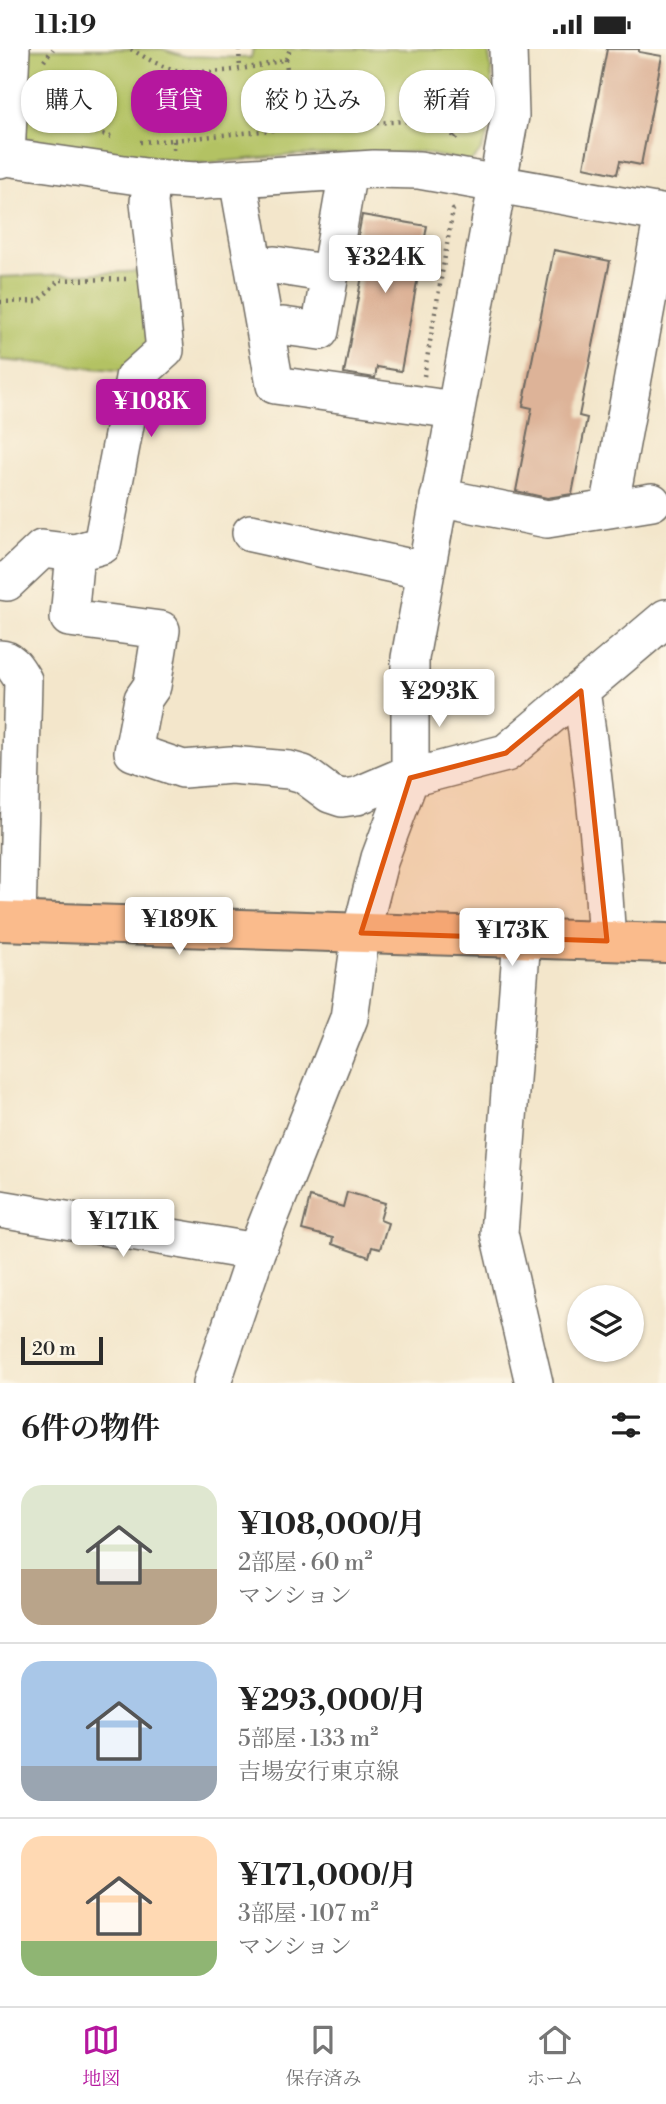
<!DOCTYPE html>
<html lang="ja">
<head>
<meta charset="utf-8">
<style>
	body { margin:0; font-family:"Libre Bodoni","Noto Serif JP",serif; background:#f6f6f6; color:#222; height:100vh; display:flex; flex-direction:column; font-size:26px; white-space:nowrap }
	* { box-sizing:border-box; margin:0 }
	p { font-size:23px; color:#767676 }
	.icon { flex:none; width:38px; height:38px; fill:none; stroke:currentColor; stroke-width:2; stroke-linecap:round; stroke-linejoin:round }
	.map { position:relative; height:1334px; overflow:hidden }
	.details { display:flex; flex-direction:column; background:#fff; flex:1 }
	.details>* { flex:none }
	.banner { position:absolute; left:21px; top:21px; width:625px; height:63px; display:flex; gap:14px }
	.buttons { position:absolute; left:567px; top:1236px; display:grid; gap:14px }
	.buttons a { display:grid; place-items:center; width:77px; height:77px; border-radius:50%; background:#fff; box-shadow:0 2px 5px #0004; font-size:35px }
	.scale { position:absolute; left:21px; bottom:18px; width:82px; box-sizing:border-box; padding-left:7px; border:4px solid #2b2b2b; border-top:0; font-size:19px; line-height:24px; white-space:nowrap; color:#2b2b2b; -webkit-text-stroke:5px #fcf5e5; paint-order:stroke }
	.price { position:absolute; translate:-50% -60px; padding:0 16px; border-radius:7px; background:#fff; color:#222; font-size:23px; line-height:46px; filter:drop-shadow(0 2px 4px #0008) }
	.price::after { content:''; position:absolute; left:50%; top:42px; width:21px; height:16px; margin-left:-10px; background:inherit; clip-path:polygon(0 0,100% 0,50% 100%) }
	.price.on { background:#b5179e; color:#fff }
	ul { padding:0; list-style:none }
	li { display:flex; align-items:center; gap:21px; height:175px; padding:0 21px }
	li+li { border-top:2px solid #e0e0e0 }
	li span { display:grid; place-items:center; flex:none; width:196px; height:140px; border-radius:21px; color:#555 }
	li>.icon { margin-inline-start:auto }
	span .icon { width:84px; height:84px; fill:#fffc; stroke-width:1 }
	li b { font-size:30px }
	h2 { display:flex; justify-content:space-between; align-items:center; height:84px; padding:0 21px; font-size:30px }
	.pill { padding:0 24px; border-radius:28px; background:#fff; box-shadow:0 2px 5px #0004; font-size:24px; line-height:63px }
	.pill.on { background:#b5179e; color:#fff }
	.status { display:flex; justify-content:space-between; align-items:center; height:49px; padding:0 35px; background:#fff; direction:ltr }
	.status svg { height:19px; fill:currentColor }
	.tabs { display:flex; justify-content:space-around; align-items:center; height:98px; border-top:2px solid #e0e0e0; background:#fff; font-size:19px; color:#767676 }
	.tabs a { display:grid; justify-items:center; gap:4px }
	.tabs .on { color:#b5179e }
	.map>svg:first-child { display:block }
	.green { fill:#b3c264; stroke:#6f7648; stroke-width:2 }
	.building { fill:#ddb398 }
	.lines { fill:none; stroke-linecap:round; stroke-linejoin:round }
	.minor-casing { stroke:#716c63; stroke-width:40 }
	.major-casing { stroke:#716c63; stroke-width:42 }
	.path { stroke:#716c63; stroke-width:4.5; stroke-dasharray:2 5; stroke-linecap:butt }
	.minor { stroke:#fff; stroke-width:37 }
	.major { stroke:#fabb8c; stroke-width:38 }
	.marked { fill:#df570e; fill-opacity:0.2; stroke:#df570e; stroke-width:5; stroke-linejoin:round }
</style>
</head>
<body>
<div class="status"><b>11:19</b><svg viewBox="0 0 49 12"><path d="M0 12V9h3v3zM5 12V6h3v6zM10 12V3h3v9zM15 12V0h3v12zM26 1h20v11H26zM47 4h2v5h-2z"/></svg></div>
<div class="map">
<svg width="666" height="1334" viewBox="0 0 666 1334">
	<rect width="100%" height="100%" fill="#fcf5e5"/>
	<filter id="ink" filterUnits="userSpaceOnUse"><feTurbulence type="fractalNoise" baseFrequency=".0143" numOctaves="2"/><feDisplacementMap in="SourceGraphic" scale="14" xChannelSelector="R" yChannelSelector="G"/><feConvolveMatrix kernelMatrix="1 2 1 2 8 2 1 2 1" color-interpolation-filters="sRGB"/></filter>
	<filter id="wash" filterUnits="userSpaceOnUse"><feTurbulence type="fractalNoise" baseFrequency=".00686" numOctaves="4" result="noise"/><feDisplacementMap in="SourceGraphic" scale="28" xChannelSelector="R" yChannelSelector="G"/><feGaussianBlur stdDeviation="1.57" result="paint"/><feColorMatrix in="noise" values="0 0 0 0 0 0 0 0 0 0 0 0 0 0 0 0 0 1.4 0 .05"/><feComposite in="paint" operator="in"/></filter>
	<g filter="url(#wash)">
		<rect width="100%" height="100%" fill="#f3e6cb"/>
		<path class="green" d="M25,0H162L185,7L251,9L253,0H488C494,31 499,92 470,113L418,103L295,106L207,114L171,115L47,95L28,90L21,81Z
			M146,222L156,293L126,322L0,311V228Z"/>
		<g id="blocks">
			<path class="building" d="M607,0H639V3L662,7L641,116L620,112L617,125L584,118Z
				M362,166L427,177L401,322L377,318L375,329L344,324L367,200L356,199Z
				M554,201L610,212L579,367L587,369L572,445L547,449L516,442L532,359L523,357Z
				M347,1143L385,1154L380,1171L388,1174L380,1200L372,1198L369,1208L332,1195L333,1189L302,1181L310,1148L343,1158Z"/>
		</g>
	</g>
	<g filter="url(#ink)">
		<use href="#blocks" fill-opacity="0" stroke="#716c63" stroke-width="2"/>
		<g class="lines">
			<g class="minor-casing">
				<path id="minor" d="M6,108L11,0
					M0,110L6,108L152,129L195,132L374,120L419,121L666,165
					M238,130L275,336L455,361
					M274,216L330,225
					M283,277L320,282L348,122
					M439,448L547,470L609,460L663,165
					M609,460L652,453
					M251,484L425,522
					M75,504L69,569L161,581L152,637L143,650L133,703L183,720L231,716L289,721L303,725L330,745L342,749L357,747L397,730L410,729L506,704L666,569
					M0,532L7,533L42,500L75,504L102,496L134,329L165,301L149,153L152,129
					M0,610C12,610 17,622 23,631L17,872
					M581,642C594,725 602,808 607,892
					M522,890L499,1184L534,1334
					M0,1160L256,1203
					M212,1334L256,1203L349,969L361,884L380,809L410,729V609L510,67L508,0"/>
			</g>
			<g class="major-casing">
				<path id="major" d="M0,872L666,894"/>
			</g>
			<path class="path" d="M131,0C144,8 161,18 176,21C212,26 252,20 286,10L290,0
				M239,0L240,20
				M286,10L292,79L441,70L455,89
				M44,12L53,0
				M41,47L52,68L111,88
				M455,89C469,76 473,65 476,46
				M174,91L292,79
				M140,93L174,91L173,101
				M0,253L39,252L59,231L126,230
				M424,327L453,161L457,159"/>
			<use href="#minor" class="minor"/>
			<use href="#major" class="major"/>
		</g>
	</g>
	<path class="marked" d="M581,642L607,892L361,884L410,729L506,704Z"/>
</svg>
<div class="buttons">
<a><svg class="icon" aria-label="layers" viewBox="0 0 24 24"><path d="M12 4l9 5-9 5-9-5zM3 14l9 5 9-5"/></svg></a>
</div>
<div class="scale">20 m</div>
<b class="price" style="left:385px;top:246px">¥324K</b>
<b class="price on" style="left:151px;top:390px">¥108K</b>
<b class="price" style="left:439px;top:680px">¥293K</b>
<b class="price" style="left:179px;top:908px">¥189K</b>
<b class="price" style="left:512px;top:919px">¥173K</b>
<b class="price" style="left:123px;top:1210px">¥171K</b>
<div class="banner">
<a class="pill">購入</a>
<a class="pill on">賃貸</a>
<a class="pill">絞り込み</a>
<a class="pill">新着</a>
</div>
</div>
<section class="details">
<h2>6件の物件<svg class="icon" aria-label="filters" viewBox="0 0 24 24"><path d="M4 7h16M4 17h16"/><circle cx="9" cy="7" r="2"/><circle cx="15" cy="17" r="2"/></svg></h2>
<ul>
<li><span style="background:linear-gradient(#dfe7d0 60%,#b9a48a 0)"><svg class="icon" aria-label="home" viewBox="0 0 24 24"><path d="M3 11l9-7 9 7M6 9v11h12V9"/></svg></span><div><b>¥108,000/月</b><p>2部屋 · 60 m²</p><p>マンション</p></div></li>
<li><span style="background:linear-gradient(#a9c7e8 75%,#9aa5b1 0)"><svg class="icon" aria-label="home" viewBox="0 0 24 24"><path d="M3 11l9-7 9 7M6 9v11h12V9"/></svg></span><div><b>¥293,000/月</b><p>5部屋 · 133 m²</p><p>吉場安行東京線</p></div></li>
<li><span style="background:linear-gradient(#ffd9b3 75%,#8fb573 0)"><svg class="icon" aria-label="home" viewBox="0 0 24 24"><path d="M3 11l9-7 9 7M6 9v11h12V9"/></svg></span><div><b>¥171,000/月</b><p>3部屋 · 107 m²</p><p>マンション</p></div></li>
</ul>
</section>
<nav class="tabs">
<a class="on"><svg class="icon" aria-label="map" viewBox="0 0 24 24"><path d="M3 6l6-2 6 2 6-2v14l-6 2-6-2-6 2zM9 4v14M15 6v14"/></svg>地図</a>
<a><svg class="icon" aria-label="saved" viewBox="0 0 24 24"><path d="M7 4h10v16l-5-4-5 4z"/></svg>保存済み</a>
<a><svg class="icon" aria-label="home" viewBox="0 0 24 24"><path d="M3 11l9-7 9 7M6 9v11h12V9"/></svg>ホーム</a>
</nav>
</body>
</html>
